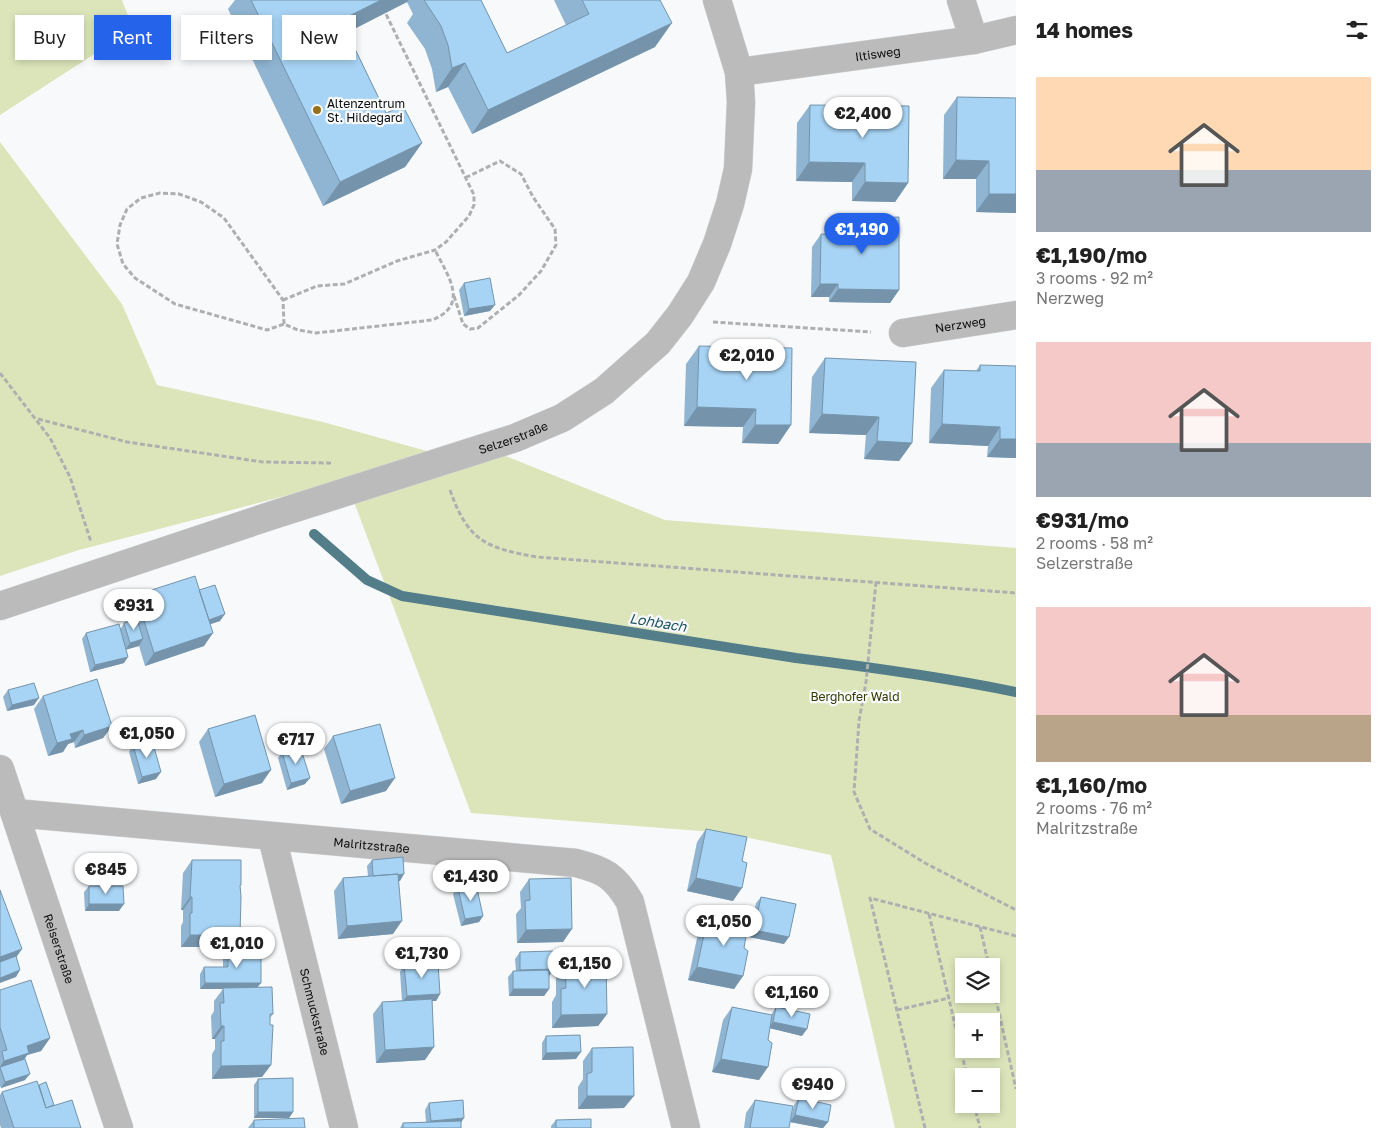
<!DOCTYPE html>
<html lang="en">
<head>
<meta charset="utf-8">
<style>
	body { margin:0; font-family:"Golos Text",sans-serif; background:#f6f6f6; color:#222; height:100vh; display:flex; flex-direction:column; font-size:19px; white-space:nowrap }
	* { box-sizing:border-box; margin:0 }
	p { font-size:16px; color:#767676 }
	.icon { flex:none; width:28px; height:28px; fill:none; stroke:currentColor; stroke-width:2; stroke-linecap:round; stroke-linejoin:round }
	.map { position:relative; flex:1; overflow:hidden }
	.sheet { display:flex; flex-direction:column; background:#fff; width:375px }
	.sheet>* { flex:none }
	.banner { position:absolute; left:15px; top:15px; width:475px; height:45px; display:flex; gap:10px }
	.tools { position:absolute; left:955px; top:958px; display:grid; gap:10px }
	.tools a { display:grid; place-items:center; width:45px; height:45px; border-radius:0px; background:#fff; box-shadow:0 2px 8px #0003; font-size:25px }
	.price { position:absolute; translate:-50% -42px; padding:0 11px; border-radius:18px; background:#fff; color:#222; font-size:16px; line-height:32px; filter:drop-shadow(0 1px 2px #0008) }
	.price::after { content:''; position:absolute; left:50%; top:30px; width:15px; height:11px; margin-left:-8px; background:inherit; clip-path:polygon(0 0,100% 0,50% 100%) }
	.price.active { background:#2563eb; color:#fff }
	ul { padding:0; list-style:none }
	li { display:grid; align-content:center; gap:10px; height:265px; padding:0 20px }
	li span { display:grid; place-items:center; height:155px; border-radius:0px; color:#555 }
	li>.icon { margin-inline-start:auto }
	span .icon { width:90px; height:90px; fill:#fffc; stroke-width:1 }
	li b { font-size:21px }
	h2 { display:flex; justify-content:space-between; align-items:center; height:60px; padding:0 20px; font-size:21px }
	.pill { padding:0 18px; border-radius:0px; background:#fff; box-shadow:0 2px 8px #0003; font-size:18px; line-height:45px }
	.pill.active { background:#2563eb; color:#fff }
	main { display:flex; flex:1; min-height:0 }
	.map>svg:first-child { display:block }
	.green { fill:#dce5ba; fill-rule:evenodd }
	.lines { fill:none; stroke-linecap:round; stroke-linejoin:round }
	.stream { stroke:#537d89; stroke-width:10 }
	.minor-casing { stroke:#d1d3d4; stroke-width:29 }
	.path { stroke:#aeb0b0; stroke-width:3; stroke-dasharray:5 2.5; stroke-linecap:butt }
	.minor { stroke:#bcbbbb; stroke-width:28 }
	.wall { fill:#90b5d2 }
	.shaded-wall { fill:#7594ab }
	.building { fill:#a7d3f4; stroke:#7594ab }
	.poi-dot { fill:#96701a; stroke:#f7f9fa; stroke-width:2 }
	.labels { text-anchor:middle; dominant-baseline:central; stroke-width:4.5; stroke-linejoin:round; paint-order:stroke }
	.street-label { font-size:12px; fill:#0b0c0c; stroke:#f7f9fa }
	.poi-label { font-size:12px; fill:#0b0c0c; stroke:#f7f9fa; text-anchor:start }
	.park-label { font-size:12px; fill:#333900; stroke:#f7f9fa }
	.water-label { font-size:14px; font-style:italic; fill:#215361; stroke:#f7f9fa }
</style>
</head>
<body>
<main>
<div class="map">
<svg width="1016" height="1128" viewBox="0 0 1016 1128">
	<rect width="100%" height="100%" fill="#f7f9fa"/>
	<path class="green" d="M0,0H122L133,29L0,115Z
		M0,142L122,304L157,385L323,422L441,455L79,550L0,576Z
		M493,451L665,520L1016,548V1128H895L831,855L726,833L471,813L354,502ZM964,966H991V994H964ZM964,1021H991V1049H964ZM964,1076H991V1104H964Z"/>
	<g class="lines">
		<path class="stream" d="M314,534L367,580L402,596L796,658C870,667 943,677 1016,692"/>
		<g class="minor-casing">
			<g id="minor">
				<path d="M961,0L974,40"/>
				<path id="s1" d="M739,72L974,40L1016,30"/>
				<path id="s2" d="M903,333L1016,315"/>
				<path id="s3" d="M0,606L270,516L515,438L562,418L604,391L658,343L680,315L701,282L717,244L730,204L738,169L741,102L739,72L717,0"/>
				<path id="s4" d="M0,769L119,1128"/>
				<path id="s5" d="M15,813L576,863C604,870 615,876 630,902L686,1128"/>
				<path id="s6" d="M272,837L344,1128"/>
			</g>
		</g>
		<path class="path" d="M454,296L463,324L470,329L478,328L519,295L541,271L556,245L555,229L533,197L521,174L500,161L465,178
			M283,300L317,286L344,284L397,261L435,250L446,242L469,216L474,205V195L385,12
			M713,322L871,332
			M284,324L283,300L224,218L201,202L179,194L160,193L141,198L127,209L120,225L117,244L123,264L135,278L175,304L267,330L284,324L298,330L316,333L432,320C470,305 448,276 435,250
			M0,373L50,438L70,477L91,542
			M38,419L127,442L263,462L331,463
			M450,490C468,542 487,548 537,557L1016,593
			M876,582L866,682L859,721L854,792L870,829L925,863L1016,910
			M929,914L967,1076
			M980,927L989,966
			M991,977L1016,1089
			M897,1010L949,998
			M974,1104L980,1128
			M925,1128L870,898L1016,936"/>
		<use href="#minor" class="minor"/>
	</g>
	<path class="wall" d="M235,0H481L507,53L566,25L554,0H660L655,47L472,134L448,87L436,92L432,69L425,49L407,23L413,14L407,2L347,32L386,113L422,143L405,167L323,206L228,9Z
		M957,97L1016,98V213L976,212V179H943L944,115Z
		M810,105L908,183L895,202L852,201V182L796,181L797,123Z
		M841,219L899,290L890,303L829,302V297H811L812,247L821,234H832V232Z
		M464,283L490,311L464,316L459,290Z
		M699,346L791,425L778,444L742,443L743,427L684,426L686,364Z
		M825,358L912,443L899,461L864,459L866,435L809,433L812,377Z
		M980,365L1016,458L987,457L988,446L929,443L931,388L944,370L976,371Z
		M199,590L220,621L210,624L204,646L145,666L139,646L126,649L124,663L90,672L82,639L86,633L121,628L124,623L131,621L127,608L136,595Z
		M8,690L34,705L7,711L3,697Z
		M43,696L112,726L103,738L75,748L74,742L68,744L63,752L48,756L34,709Z
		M208,729L262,783L215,797L199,742Z
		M333,736L386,791L341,804L324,749Z
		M133,745L156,779L138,784L129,752Z
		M282,752L305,784L287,790L278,758Z
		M706,829L733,901L687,891L697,842Z
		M192,860L240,887L231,947H181V926L183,922V910H181L183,873Z
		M372,860L400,881H399L393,934L338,939L334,891L343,878L368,876L367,866Z
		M529,879L563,942L517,943L516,914L521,908L520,892Z
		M89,886L119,911H85L84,892Z
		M458,888L483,916L479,922L461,926L453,894Z
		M761,897L784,944L749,937L756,903Z
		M708,916L743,976L734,989L688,980L699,929Z
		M228,951L258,988L273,1014L270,1018L262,1077L212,1079V1054L215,1049V1039H212L211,1016L214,1011V1001L223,989H200V974L204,967H223V957Z
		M520,952L549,976V989L544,996H509L508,977L513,971H516L515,959Z
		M565,962L607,1014L598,1026L552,1028V1002L556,995V975Z
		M404,965L440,994L436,1001H432L425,1060L376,1063L373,1014L382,1002L402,1001L400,972Z
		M0,990L50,1038L41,1051L27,1055L25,1059V1080L1,1088L0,1086Z
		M732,1007L771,1015L776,1007L802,1036L770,1028L759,1080L712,1072L723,1020Z
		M546,1036L576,1059L542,1060V1043Z
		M592,1048L624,1108L578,1109V1087L583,1079V1061Z
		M258,1079L293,1112L289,1118H254V1085Z
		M39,1085L54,1105L81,1128H1L0,1125V1095L2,1092Z
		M799,1098L828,1122L823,1128L790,1122L794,1105Z
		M755,1100L789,1128H744L746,1113Z
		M429,1103L461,1123V1128H400L403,1123L426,1122L425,1110Z
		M254,1120L305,1128H248Z
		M556,1120L591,1128H551V1126Z"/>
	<path class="shaded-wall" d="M381,0H409L407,2L325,44L341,20Z
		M672,23L655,47L472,134L488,110Z
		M465,63L448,87L436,92L452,68Z
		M422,143L405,167L323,206L340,182Z
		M956,160L989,161L976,179H943Z
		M809,162L865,163L852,182L796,181Z
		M865,182L908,183L895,202L852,201Z
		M989,194H1016V213L976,212Z
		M820,284H838L829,297H811Z
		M838,289L899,290L890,303L829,302Z
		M495,305L490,311L464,316L469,309Z
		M697,407L756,409L743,427L684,426Z
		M822,414L879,417L866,435L809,433Z
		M942,424L1000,427L988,446L929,443Z
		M755,425H791L778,444L742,443Z
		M1000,439H1016V458L987,457Z
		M877,441L912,443L899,461L864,459Z
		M225,614L220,621L199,628L203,622Z
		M213,633L204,646L145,666L154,653Z
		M143,639L139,646L125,650L130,643Z
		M128,657L124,663L90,672L95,665Z
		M39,698L34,705L7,711L12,705Z
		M112,726L103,738L75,748L84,735Z
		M83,730L74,742L68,744L63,752L48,756L57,743L70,734Z
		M271,770L262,783L215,797L224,784Z
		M161,772L156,779L138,784L142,777Z
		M310,778L305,784L287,790L291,783Z
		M395,778L386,791L341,804L350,791Z
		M404,874L400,881L368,883L373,877Z
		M696,878L742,888L733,901L687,891Z
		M190,897H192L183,910H181Z
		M89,904H124L119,911H85Z
		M483,916L479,922L461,926L465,919Z
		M402,921L393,934L338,939L347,926Z
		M572,929L563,942L517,943L526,930Z
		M754,930L789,937L784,944L749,937Z
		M190,935H240L231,947H181Z
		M22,949L13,962L0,967V957Z
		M697,967L743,976L734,989L688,980Z
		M554,969L549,976H516L520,970Z
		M20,970L16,977L0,983V978Z
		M205,983H261L256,989H200Z
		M513,989H549L544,996H509Z
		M440,994L436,1001L402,1002L407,996Z
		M607,1014L598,1026L552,1028L561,1015Z
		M773,1022L807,1029L802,1036L769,1028Z
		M221,1026H224L215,1039H212Z
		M50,1038L41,1051L27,1055L20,1065L0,1067L4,1061L27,1046Z
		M434,1047L425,1060L376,1063L385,1050Z
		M581,1052L576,1059L542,1060L546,1053Z
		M721,1059L768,1067L759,1080L712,1072Z
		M271,1065L262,1077L212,1079L221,1066Z
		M30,1074L25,1080L1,1088L5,1082Z
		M587,1096H634L624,1108L578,1109Z
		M258,1112H293L289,1118H254Z
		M795,1115L828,1122L823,1128H821L790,1122Z
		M464,1118L460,1124L426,1127L431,1121Z"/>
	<path class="building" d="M251,0H381L341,20L386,113L403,106L422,143L340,182Z
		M424,0H481L507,53L589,14L582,0H660L672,23L488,110L465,63L452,68L448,45L441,26Z
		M957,97L1016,98V194H989V161L956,160Z
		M810,105L909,106L908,183L865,182V163L809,162Z
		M899,217V290L838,289V284H820L821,234L841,235V219Z
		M490,278L495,305L469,309L464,283Z
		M699,346L792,348L791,425H755L756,409L697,407Z
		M825,358L916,362L912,443L877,441L879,417L822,414Z
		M980,365L1016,366V439H1000V427L942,424L944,370L980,371Z
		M195,576L213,633L154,653L136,595Z
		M215,585L225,614L209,620L199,590Z
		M137,619L143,639L130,643L124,623Z
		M119,624L128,657L95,665L86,633Z
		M97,679L112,726L84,735L83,730L70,734L72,739L57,743L43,696Z
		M34,683L39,698L12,705L8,690Z
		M255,715L271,770L224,784L208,729Z
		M380,724L395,778L350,791L333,736Z
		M152,740L161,772L142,777L133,745Z
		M300,746L310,778L291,783L282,752Z
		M706,829L747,837L742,861L747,863L742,888L696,878Z
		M403,857L404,874L398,875V874L373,876L372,860Z
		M192,860H241V885H240L241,897L240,935H190V913H192V897H190Z
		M398,874L402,921L347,926L343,878Z
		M571,878L572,929L526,930L525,901L530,900L529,879Z
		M476,884L483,916L465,919L458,888Z
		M89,886H123L124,904H89Z
		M0,890L22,949L0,957Z
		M761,897L796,904L789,937L754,930Z
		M708,916L748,924L744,948L748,951L743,976L697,967Z
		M228,951H261V983H205L204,967H228Z
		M553,951L554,969L520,970V952Z
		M16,956L20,970L0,978V962Z
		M606,961L607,1014L561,1015V989L566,988L565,962Z
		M438,963L440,994L407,996L404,965Z
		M549,970V989H513V971Z
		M31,980L50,1038L27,1046L29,1053L4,1061L2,1051L7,1050L0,1027V990Z
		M272,987L273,1014H270V1025H273L271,1065L221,1066V1041H224V1026H221L220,1003H224L223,988Z
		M432,999L434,1047L385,1050L382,1002Z
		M732,1007L772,1015L768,1040L772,1043L768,1067L721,1059Z
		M776,1007L810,1014L807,1029L773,1022Z
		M580,1035L581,1052L546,1053V1036Z
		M633,1047L634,1096H587V1074L592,1072V1048Z
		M25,1059L30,1074L5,1082L0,1067Z
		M293,1078V1112H258V1079Z
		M37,1081L46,1108L72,1100L81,1128H14L2,1092Z
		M46,1082L54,1105L46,1108L39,1085Z
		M799,1098L831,1105L828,1122L795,1115Z
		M463,1100L464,1118L431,1121L429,1103Z
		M755,1100L793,1106L789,1128H750Z
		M304,1118L305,1128H254V1120Z
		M591,1119V1128H556V1120Z
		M461,1121V1128H403V1123Z"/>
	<circle class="poi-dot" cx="317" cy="110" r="5"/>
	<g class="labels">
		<g class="street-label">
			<text stroke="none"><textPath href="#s1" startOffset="140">Iltisweg</textPath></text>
			<text stroke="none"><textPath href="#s2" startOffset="58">Nerzweg</textPath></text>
			<text stroke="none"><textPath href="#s3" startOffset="540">Selzerstraße</textPath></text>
			<text stroke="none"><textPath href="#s5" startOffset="358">Malritzstraße</textPath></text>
			<text stroke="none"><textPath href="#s4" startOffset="189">Reiserstraße</textPath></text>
			<text stroke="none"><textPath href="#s6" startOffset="180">Schmuckstraße</textPath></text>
		</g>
		<g class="poi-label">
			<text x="327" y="103">Altenzentrum<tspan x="327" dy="14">St. Hildegard</tspan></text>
		</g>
		<g class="park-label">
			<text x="855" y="696">Berghofer Wald</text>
		</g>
		<g class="water-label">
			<text transform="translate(658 622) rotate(9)">Lohbach</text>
		</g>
	</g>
</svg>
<div class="tools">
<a><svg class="icon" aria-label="layers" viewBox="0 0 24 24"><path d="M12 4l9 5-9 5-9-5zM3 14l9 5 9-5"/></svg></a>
<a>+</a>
<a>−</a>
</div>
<b class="price" style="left:863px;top:139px">€2,400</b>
<b class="price active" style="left:862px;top:255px">€1,190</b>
<b class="price" style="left:747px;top:381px">€2,010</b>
<b class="price" style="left:134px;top:631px">€931</b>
<b class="price" style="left:147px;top:759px">€1,050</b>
<b class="price" style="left:296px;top:765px">€717</b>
<b class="price" style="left:106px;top:895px">€845</b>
<b class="price" style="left:471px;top:902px">€1,430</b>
<b class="price" style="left:724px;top:947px">€1,050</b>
<b class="price" style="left:237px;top:969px">€1,010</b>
<b class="price" style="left:422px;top:979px">€1,730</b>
<b class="price" style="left:585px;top:989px">€1,150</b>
<b class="price" style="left:792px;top:1018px">€1,160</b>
<b class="price" style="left:813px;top:1110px">€940</b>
<div class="banner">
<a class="pill">Buy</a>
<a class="pill active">Rent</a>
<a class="pill">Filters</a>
<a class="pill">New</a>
</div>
</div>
<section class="sheet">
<h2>14 homes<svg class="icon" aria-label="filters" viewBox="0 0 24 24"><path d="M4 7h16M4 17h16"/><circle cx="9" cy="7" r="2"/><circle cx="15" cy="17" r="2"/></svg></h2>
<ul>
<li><span style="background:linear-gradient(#ffd9b3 60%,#9aa5b1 0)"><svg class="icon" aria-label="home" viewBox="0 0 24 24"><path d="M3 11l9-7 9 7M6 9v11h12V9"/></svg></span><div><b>€1,190/mo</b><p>3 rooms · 92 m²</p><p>Nerzweg</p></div></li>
<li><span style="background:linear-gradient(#f6c9c9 65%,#9aa5b1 0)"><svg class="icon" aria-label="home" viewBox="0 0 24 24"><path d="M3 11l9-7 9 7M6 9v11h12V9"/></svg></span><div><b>€931/mo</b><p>2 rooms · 58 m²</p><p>Selzerstraße</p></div></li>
<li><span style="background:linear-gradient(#f6c9c9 70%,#b9a48a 0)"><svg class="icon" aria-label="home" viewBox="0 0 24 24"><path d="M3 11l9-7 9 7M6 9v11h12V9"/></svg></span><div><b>€1,160/mo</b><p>2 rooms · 76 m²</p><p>Malritzstraße</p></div></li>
</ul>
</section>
</main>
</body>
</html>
